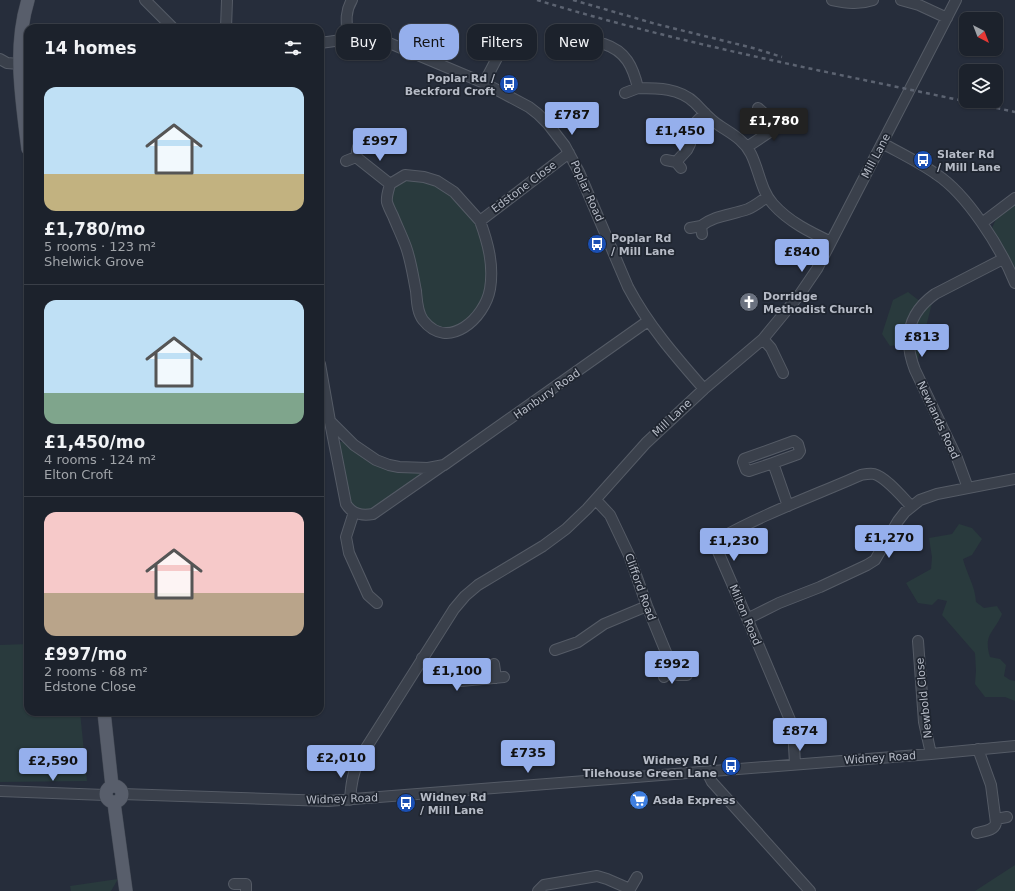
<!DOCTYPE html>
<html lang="en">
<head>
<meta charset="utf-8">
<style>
	body { margin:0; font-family:"DejaVu Sans",sans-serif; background:#292f38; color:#f1f3f6; height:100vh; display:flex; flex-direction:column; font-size:15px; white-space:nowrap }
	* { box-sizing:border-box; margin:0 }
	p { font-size:13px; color:#a0a4a9 }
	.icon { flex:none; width:22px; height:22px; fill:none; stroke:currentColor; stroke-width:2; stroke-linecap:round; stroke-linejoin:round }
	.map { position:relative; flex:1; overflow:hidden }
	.panel { position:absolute; left:24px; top:24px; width:300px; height:692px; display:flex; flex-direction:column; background:#1c222c; border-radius:12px; box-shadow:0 1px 3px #0004,0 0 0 1px #3a3f48 }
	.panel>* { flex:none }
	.guide { position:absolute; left:336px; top:24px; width:380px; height:36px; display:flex; gap:8px }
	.needle { width:26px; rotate:138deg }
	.controls { position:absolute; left:959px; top:12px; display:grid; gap:8px }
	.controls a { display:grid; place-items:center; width:44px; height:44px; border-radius:8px; background:#1c222c; box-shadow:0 1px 3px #0004,0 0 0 1px #3a3f48; font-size:20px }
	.price { position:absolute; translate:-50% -34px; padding:0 9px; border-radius:4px; background:#95afec; color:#111; font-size:13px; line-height:26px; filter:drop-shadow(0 1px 2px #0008) }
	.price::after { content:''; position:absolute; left:50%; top:24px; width:12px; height:9px; margin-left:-6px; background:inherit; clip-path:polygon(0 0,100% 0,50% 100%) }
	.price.active { background:#222; color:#fff }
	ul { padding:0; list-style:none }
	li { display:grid; align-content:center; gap:8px; height:212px; padding:0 20px }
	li+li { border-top:1px solid #3a3f48 }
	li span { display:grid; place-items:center; height:124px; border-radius:12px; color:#555 }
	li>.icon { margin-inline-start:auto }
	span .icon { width:72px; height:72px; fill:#fffc; stroke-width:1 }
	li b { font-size:17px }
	h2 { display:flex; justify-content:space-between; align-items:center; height:48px; padding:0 20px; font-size:17px }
	.pill { padding:0 14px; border-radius:12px; background:#1c222c; box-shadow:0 1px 3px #0004,0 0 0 1px #3a3f48; font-size:14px; line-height:36px }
	.pill.active { background:#95afec; color:#111 }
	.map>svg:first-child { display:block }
	.green { fill:#293a3d }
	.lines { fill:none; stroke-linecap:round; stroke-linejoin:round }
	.minor-casing { stroke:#555b66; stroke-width:12 }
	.major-casing { stroke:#434954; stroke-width:14 }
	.minor { stroke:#3a404b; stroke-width:10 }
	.major { stroke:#585e6b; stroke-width:13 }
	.rail { stroke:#5c6371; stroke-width:2.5; stroke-dasharray:4 4; stroke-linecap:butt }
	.labels { text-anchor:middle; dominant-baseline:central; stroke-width:3.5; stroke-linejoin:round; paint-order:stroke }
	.poi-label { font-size:11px; font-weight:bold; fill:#b6bbc6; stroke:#1f2530; text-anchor:start }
	.street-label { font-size:11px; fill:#b6bbc6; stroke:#1f2530 }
</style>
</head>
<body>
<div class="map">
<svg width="1015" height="891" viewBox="0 0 1015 891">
	<rect width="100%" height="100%" fill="#262d3b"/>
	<path class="green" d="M408,179L425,182L442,188L457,199L473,217L485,246L488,278L484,296L471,319L448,330L438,327L427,319L390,203C393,189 392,183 408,179Z
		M1015,204V270L992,228L997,217Z
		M908,292L926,306L931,301L932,303L917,363L911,342L890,346L882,334L893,300Z
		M340,442H343L417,472L420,474V478L367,514L348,504L338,445Z
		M959,524L972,528L982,539L972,555L963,559C967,575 975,585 976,602L984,608L997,606L1002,614C994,633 983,634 990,657L1000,659L1006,665L1004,676L1010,680L1015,681V701L1005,697H985L975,684L976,671L975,653L942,615L947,601L938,599L932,605L918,603L906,583L931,569L932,557L929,538L952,534Z
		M28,644V712H80L87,781L0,782V645Z
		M1015,865V891H975Z
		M118,879L111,891H71L70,886Z"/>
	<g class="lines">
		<g class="minor-casing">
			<path id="minor" d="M145,0L173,28
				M832,0C847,3 858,5 873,0
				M901,0L919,5L947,18
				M226,28L227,0
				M484,34L499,40L497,58L484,83
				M348,39C347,25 344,13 352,0
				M320,43C340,40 362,37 382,40L484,83L529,107L538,114L548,124L565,146L579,172L628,287C648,325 676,357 704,389
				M604,44C626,51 633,67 638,88C657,88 680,88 695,103C703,111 710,120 720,126C732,134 744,140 751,154C759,170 761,191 773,204C789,222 810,232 831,242
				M0,59L7,63L19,64
				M625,93L638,88
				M758,108L778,126
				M882,143C900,153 919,162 936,174C967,194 1001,248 1015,283
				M747,147L789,119
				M356,157L390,184
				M666,160L676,162L681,168
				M346,161L356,157L358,147
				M676,162L687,150L690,144V128L705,113
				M480,221L454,192L437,181L424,177L405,175L390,184C389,189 386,196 387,202C388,206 391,212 393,216C397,226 402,236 406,247C411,261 413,276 416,291C417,301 417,312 423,320C448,352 485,318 490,289C494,265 488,243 480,221L569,153
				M982,223L1015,198
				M690,228L701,226
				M702,234L701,226C715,215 732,215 748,209C755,206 761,201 767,197
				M763,339L771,348L783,373
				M320,364L330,421L354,445L376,460L389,465L399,467L428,468L444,465L648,321
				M330,422L346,504C352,514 361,516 373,514L442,466
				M773,463L798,454L800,451L798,444L794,441L744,459L743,462L746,470L749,471L773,463L788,506
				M968,488L957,458L915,370C903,339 907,314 935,294L1003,259
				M596,500L610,515L629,555L647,606L672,667L664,677
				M354,512L346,537L349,553L368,595L377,603
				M747,618L753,616L779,603L820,587L867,565L875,560L898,521L905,512L920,500L937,494L1015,479
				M918,641L924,722L931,754
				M555,650L578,642L604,624L647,606
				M422,658C434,667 447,677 461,681L504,677
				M494,664L496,678
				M672,667L677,675H687
				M795,764L793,727L747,618L716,547L717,540C763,514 813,496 861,475C866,474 870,473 874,474C886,477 903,498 911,506
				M707,772L712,782L810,891
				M0,791L105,795
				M122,794L328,801L931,754L1015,746
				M350,800C351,784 353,770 361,756L454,609L465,596L478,585L543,546L566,529L587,509L646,443L704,389L763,339L800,294L817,269L956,0
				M996,819L1007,817
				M977,833C984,831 994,831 996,823L991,785L978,749
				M234,884H246V891
				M538,891L544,885L597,876L607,879L630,889L637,877"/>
		</g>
		<g class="major-casing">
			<path id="major" d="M28,0C13,49 22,99 28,149
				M104,712L112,786
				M106 794a8 8 0 1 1 16 0a8 8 0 1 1-16 0Z
				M114,803L126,891"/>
		</g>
		<use href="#minor" class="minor"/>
		<use href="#major" class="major"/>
		<path class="rail" d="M537,0C694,48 855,77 1015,112
			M573,0L656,24L753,48L782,57"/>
	</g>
	<defs>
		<g id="bus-disc" transform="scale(1)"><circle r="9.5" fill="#1a4fb4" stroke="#1f2530"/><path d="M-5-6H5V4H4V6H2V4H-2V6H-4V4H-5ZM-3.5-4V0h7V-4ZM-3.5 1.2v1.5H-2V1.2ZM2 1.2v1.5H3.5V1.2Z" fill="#fff"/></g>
		<g id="church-disc" transform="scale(1)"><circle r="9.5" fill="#6b7280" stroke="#1f2530"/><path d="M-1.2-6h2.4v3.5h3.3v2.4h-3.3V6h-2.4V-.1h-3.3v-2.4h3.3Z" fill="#fff"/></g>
		<g id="supermarket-disc" transform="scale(1)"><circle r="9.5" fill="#3f7fe0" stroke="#1f2530"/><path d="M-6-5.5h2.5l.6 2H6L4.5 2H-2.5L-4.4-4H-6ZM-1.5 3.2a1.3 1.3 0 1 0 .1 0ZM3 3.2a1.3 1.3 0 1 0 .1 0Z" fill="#fff"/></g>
	</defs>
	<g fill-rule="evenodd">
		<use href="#bus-disc" x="509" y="84"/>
		<use href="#bus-disc" x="923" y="160"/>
		<use href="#bus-disc" x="597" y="244"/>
		<use href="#church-disc" x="749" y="302"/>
		<use href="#bus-disc" x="731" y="766"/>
		<use href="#supermarket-disc" x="639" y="800"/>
		<use href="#bus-disc" x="406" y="803"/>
	</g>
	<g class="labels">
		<g class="poi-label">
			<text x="495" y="78" text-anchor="end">Poplar Rd /<tspan x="495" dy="13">Beckford Croft</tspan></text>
			<text x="937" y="154">Slater Rd<tspan x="937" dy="13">/ Mill Lane</tspan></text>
			<text x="611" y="238">Poplar Rd<tspan x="611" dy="13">/ Mill Lane</tspan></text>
			<text x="763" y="296">Dorridge<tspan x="763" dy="13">Methodist Church</tspan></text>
			<text x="717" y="760" text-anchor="end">Widney Rd /<tspan x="717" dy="13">Tilehouse Green Lane</tspan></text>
			<text x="420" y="797">Widney Rd<tspan x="420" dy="13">/ Mill Lane</tspan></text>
			<text x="653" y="800">Asda Express</text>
		</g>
		<g class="street-label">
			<text transform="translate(876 156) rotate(-62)">Mill Lane</text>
			<text transform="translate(524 187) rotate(-37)">Edstone Close</text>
			<text transform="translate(587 191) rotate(66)">Poplar Road</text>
			<text transform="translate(547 394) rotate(-35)">Hanbury Road</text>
			<text transform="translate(672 418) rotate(-43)">Mill Lane</text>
			<text transform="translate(938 420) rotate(65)">Newlands Road</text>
			<text transform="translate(640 587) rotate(70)">Clifford Road</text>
			<text transform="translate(745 615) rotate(67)">Milton Road</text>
			<text transform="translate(924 698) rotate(-96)">Newbold Close</text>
			<text transform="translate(880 758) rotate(-4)">Widney Road</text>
			<text transform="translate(342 799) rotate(-2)">Widney Road</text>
		</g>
	</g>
</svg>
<div class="controls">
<a><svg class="needle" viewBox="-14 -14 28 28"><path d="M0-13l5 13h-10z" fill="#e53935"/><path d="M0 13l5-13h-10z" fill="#a0a4a9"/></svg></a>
<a><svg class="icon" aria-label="layers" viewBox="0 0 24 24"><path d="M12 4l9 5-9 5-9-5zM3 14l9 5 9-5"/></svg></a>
</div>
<b class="price" style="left:572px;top:136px">£787</b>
<b class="price active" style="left:774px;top:142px">£1,780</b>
<b class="price" style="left:680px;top:152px">£1,450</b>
<b class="price" style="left:380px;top:162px">£997</b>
<b class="price" style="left:802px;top:273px">£840</b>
<b class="price" style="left:922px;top:358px">£813</b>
<b class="price" style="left:889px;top:559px">£1,270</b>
<b class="price" style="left:734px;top:562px">£1,230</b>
<b class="price" style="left:672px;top:685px">£992</b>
<b class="price" style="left:457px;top:692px">£1,100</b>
<b class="price" style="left:800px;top:752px">£874</b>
<b class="price" style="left:528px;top:774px">£735</b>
<b class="price" style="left:341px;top:779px">£2,010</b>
<b class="price" style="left:53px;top:782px">£2,590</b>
<div class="guide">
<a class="pill">Buy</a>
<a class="pill active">Rent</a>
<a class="pill">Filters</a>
<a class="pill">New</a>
</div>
<section class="panel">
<h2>14 homes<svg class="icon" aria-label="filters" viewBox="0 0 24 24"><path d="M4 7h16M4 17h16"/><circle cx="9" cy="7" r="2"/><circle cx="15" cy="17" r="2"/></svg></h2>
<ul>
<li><span style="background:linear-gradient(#bfe0f5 70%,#c2b280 0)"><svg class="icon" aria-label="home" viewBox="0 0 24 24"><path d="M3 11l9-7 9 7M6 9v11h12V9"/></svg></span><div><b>£1,780/mo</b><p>5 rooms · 123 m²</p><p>Shelwick Grove</p></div></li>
<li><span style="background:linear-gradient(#bfe0f5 75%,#7fa58c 0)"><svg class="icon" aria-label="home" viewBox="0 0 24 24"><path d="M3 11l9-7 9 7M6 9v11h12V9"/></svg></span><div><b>£1,450/mo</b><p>4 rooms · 124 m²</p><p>Elton Croft</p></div></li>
<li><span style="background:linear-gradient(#f6c9c9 65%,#b9a48a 0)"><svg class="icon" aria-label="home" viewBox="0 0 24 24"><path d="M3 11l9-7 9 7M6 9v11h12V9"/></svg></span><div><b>£997/mo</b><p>2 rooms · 68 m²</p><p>Edstone Close</p></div></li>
</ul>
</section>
</div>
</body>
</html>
